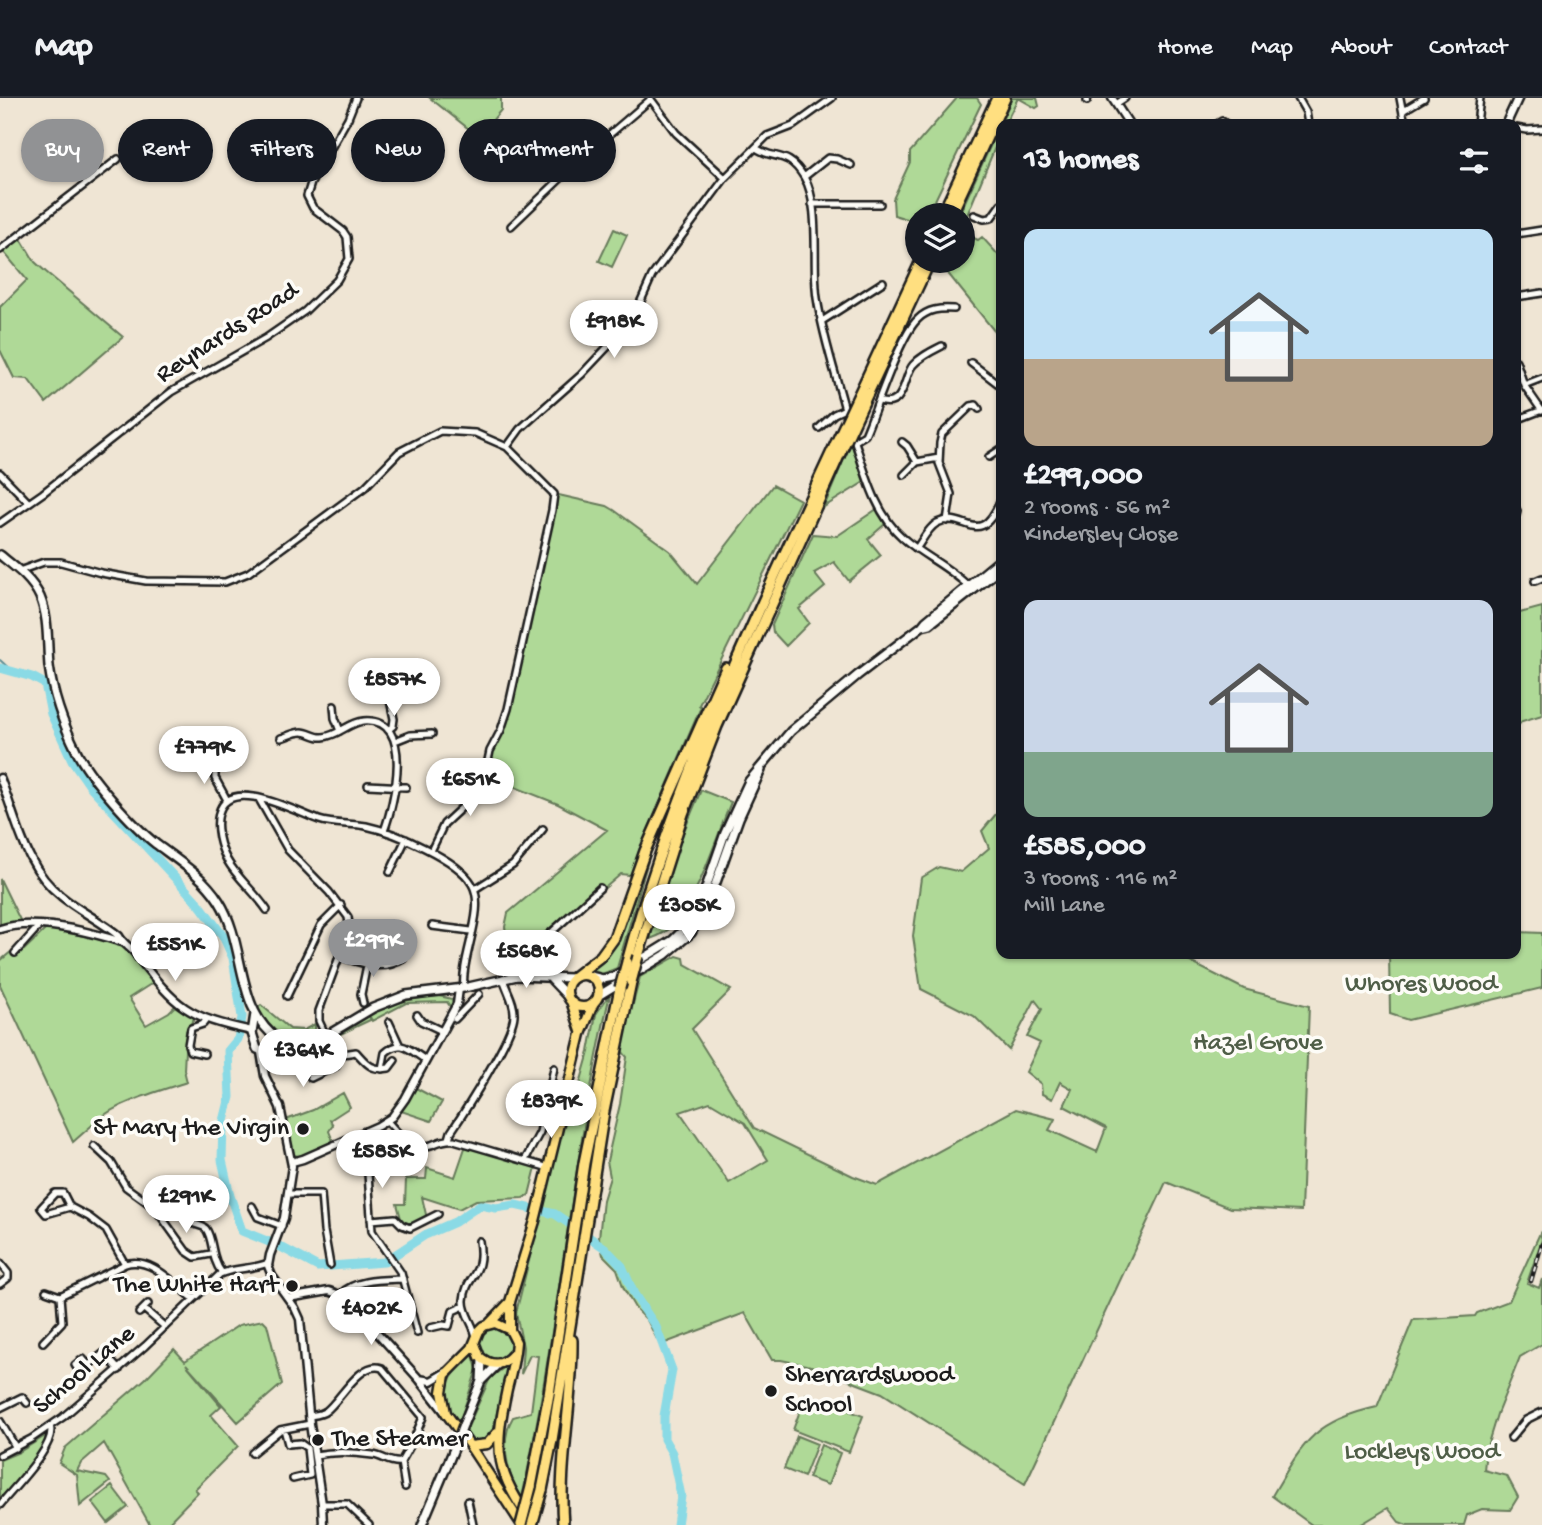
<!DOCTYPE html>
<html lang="en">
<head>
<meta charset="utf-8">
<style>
	body { margin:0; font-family:"Gochi Hand",sans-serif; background:#20242c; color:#f1f3f6; height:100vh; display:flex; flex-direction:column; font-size:26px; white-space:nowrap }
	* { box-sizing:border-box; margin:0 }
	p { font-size:23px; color:#9ea1a6 }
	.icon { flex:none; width:38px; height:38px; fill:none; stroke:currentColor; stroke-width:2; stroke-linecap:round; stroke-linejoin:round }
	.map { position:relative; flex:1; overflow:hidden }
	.sheet { position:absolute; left:996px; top:21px; width:525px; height:840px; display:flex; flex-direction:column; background:#171b24; border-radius:14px; box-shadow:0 2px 5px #0004 }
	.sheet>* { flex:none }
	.hud { position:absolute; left:21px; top:21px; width:665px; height:63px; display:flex; gap:14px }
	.controls { position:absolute; left:905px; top:105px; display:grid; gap:14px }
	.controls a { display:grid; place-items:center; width:70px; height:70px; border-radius:50%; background:#171b24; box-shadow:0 2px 5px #0004; font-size:35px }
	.price { position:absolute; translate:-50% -60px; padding:0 16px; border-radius:24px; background:#fff; color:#222; font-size:23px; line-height:46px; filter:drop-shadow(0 2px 4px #0008) }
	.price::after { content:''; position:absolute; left:50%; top:42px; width:21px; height:16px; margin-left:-10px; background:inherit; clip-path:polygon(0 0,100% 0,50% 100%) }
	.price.selected { background:#919294; color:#fff }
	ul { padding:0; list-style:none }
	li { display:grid; align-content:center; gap:14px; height:371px; padding:0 28px }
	li span { display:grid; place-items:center; height:217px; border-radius:14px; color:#555 }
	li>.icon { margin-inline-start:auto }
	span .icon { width:126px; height:126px; fill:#fffc; stroke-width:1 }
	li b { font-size:30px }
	h2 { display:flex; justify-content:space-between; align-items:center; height:84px; padding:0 28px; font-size:30px }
	.tag { padding:0 24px; border-radius:32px; background:#171b24; box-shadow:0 2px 5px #0004; font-size:24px; line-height:63px }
	.tag.selected { background:#919294; color:#fff }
	header { display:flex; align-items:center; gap:42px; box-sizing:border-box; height:98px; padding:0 35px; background:#171b24; border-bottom:2px solid #363941 }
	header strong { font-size:33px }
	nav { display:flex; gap:38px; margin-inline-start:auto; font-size:24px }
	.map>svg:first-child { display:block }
	.green { fill:#afd997; stroke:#667a5a; stroke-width:2; fill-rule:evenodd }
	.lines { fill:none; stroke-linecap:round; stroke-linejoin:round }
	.stream { stroke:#5e8e95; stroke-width:2 }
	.river { stroke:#8adae5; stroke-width:9 }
	.minor-casing { stroke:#1c1c1c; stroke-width:10 }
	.tertiary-casing { stroke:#1c1c1c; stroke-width:11 }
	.secondary-casing { stroke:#1c1c1c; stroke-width:12 }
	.primary-casing { stroke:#1c1c1c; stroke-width:13 }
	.motorway-casing { stroke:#1c1c1c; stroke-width:14 }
	.minor { stroke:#fdfcf7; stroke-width:5 }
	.tertiary { stroke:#fdfcf7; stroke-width:6 }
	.secondary { stroke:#fdfcf7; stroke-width:7 }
	.primary { stroke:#ffdf80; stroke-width:8 }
	.motorway { stroke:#ffdf80; stroke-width:9 }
	.rail-casing { stroke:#1c1c1c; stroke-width:4.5 }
	.rail { stroke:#fdfcf7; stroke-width:2; stroke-dasharray:5; stroke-linecap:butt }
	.secondary-bridge-casing { stroke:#1c1c1c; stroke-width:12; stroke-linecap:butt }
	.motorway-bridge-casing { stroke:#1c1c1c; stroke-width:14; stroke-linecap:butt }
	.secondary-bridge { stroke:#fdfcf7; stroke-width:7 }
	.motorway-bridge { stroke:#ffdf80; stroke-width:9 }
	.poi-dot { fill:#1c1c1c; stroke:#fdfcf7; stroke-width:2.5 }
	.labels { text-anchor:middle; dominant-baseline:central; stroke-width:7; stroke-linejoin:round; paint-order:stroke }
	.street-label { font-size:26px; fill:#1c1c1c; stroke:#fdfcf7 }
	.park-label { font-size:26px; fill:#4f5e47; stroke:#fdfcf7 }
	.poi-label { font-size:26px; fill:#1c1c1c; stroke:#fdfcf7; text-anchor:end }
</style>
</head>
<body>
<header>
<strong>Map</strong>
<nav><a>Home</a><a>Map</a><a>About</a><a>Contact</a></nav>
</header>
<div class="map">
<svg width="1542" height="1427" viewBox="0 0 1542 1427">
	<rect width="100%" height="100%" fill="#efe5d4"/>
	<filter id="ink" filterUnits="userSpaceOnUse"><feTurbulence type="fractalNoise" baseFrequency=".0143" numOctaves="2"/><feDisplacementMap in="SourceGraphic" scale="14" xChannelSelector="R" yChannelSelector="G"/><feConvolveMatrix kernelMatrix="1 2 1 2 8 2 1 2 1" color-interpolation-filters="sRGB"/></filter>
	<g filter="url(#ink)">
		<path class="green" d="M430,0H501V12L479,39Z
			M957,0H977L981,6L928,117H917V124L894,117L893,101L910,64V54Z
			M1012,0H1037L1039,8L1036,10L1018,0L1005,26H1001V35L963,127L962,117H959Z
			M614,131L627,137L612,169L599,163Z
			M963,135L978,142L982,139L1001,160V232L995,234L938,163H962Z
			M20,139L35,164L46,174L123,239L46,305L28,281L14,280L0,252V209L27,182L2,152Z
			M852,347L864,384L824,409L849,349Z
			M773,387L800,402L699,607L701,609L640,750L630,780L629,777L621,776L591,802L587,798L511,864L504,867L495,843L507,840L505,829L508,815L607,732L558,706L490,679L485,670L501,632L554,396L607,408L614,412L670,453L697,486Z
			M877,411L885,426L868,441L881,457L849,483L834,464L814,475L825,489L799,511L809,525L786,548L773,534L772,527L813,436L837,438Z
			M1542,509V617L1522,623L1516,630V516Z
			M701,692L731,704C716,740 699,799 673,827C667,834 659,838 650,841L674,757Z
			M670,700L648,763L617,870L602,876L589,871L603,860Z
			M996,716L1001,721V856H1183L1188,863L1244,891L1309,908L1301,1113L1230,1110L1166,1084L1025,1386L882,1295L811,1268L781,1262H772L745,1215L660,1247L647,1222L635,1210L624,1191L617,1171L603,1157L599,1140L603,1102L610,1079L607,1063L620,1006L627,959L621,952L640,879L677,858L684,860L685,866L731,892L692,931L754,1030L853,1078L877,1087L1016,1011L1055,1021L1049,1032L1097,1054L1106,1030L1064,1008L1072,991L1060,984L1052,1001L1042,996L1041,986L1026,974L1040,945L1027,939L1042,911L1035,902L1009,952L974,918L921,891L913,838L921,780L939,769L961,774L989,750L982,733ZM710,1004L745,1025L768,1062L729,1085L680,1014Z
			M0,781L21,824L0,829Z
			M1516,807L1518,808L1519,834L1542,835V890L1408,922L1390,916L1389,856H1516Z
			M51,831L122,846L130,852L154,884L129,900L146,927L169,914L176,907L195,919L186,933L184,972L187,984C162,992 115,1005 97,1023C90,1029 81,1037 73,1044L0,887V863L19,847L24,852L45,832Z
			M610,896C572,1062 558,1233 522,1400C507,1378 499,1342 513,1319L531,1314L538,1258L530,1257L521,1276L523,1249L516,1215L561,1033L578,993L589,954L596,916Z
			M439,898L452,901L453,908L451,910L447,904L406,905L372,923L370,919V922L315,948C360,921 385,901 439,898Z
			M261,907L290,931L304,932L315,926V933L309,940L291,945C276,937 266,925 256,911Z
			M414,989L442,1004L431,1023L401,1013Z
			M343,995L350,1009L330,1022L333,1027L329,1033L333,1043L302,1059L294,1057L286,1022L313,1012Z
			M466,1047L536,1069L529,1097L523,1100L476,1102L459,1111L422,1099L427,1121L411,1129L402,1124L397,1106H405L406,1081H426L427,1070L455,1079Z
			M1540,1135L1542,1141L1527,1185L1539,1190L1542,1181V1246L1520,1259L1497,1316L1486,1352L1484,1372L1507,1378L1518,1399L1510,1412L1482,1411L1467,1417L1464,1427H1407L1399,1424L1388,1410L1360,1427H1312L1272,1398C1303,1345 1313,1323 1377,1309L1413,1222L1475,1218L1477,1215L1509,1203Z
			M263,1222L267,1226L282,1286L238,1324L186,1266L221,1308L211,1317L238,1348L195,1391L198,1394L166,1427H150L104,1345L81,1365L77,1373L106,1379L110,1384L80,1408L77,1377L59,1365L65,1350L145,1281L174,1251L185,1263L239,1227Z
			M479 1246a16 16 0 1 1 32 0a16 16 0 1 1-32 0Z
			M473,1257L477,1271L459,1326C435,1295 447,1279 473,1257Z
			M509,1266L491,1339L490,1342L473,1345L465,1335L490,1280Z
			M806,1296L863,1318L849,1354L793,1332Z
			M50,1335L43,1352L2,1401H0V1362L19,1354Z
			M797,1338L817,1346L804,1379L784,1371Z
			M821,1347L840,1355L828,1387L808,1380Z
			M112,1388L128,1409L108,1425L92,1404Z"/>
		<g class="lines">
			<path class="stream" d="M0,562L11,572"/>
			<path class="river" d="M0,570L32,579L45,586L51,616L72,662L90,688L200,807L223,838L233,860L242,919L238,941L228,953L230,999L223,1027L222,1062L230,1098L242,1133L279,1148L318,1169L384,1164L425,1137L455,1124L480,1107L496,1110L515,1107L555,1116L605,1150L622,1168L634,1196L656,1229L672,1272L664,1318V1341L672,1355L681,1398L677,1427"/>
			<g class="minor-casing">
				<path id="minor" d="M650,0L676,35L725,80
					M1298,0L1306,14L1308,26
					M1400,0L1405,26
					M1087,3L1088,0
					M1116,6L1125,0
					M1404,12L1424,0
					M1217,26L1222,23L1226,26
					M1477,26L1480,0
					M1516,30L1527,32L1542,31
					M756,50C774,63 787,51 804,79C821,106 812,167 817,200C823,240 837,280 847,319
					M804,79L828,60L837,61L851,67
					M812,106H880
					M974,117L984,121L991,120L1001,106
					M511,128L582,60L651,1
					M1516,136L1542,132
					M0,152L118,61
					M1516,199L1542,195
					M822,223L883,184
					M1516,263L1524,287L1542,313
					M971,265L1001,288
					M1524,287L1542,280
					M879,303C906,312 903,278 913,267C921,258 932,253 942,248
					M1516,322L1542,312
					M819,330L834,316L845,311
					M851,332C864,368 873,414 903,440C923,458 950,469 969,489
					M855,343L865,337C876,312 900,237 918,221C928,211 940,210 954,211
					M902,344L907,348L917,364
					M507,349L520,331L581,277L632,223L652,178L725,80L767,38L793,28L832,0
					M989,359L1001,351
					M0,375L28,404
					M904,377L917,364L939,360
					M1516,411L1517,413L1516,418
					M947,423L951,396L939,365L940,345L942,336L971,308L976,307L979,311
					M0,425L43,395L171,294L266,240L305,213L337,182L349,161L347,139L343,133L313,110L307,98L311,85L348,20L356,0
					M916,451C922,443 928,430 937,425C966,411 978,454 1001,402
					M19,473L44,464H61L101,475L146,483L225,484L248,475L365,389L399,354L440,333L475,335L507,349L554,396L552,412L508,611L501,632L490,653L483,686L472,700L444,726L431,753
					M1535,483L1542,480
					M334,608L335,620L340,633
					M388,632L393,628L394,621L390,602
					M281,640C288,638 295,634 302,634C309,634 316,640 323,639C338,638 349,624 364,623C416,619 394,706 384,733
					M395,643L410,637L432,636
					M215,667V680L227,702
					M368,687L406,689
					M259,701L288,752L329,794L348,819L349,827L345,843L319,913V923L326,938
					M390,774L406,741
					M475,791L513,767L543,731
					M267,812C255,794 237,780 227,762C220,749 215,730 219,715C229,677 296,714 319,722C334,727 350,725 366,728C394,734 458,761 472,786C487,811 460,860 464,890
					M432,828L471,833
					M15,855L39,828
					M339,858C361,865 382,874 403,861
					M517,878L518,865L600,790
					M287,898L321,827L341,807
					M363,905L361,896L367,867
					M417,917L421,923L442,933
					M455,921L479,896
					M389,924L400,948
					M299,950L311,980L336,968
					M204,956L190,953L188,947L191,930L203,926L206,922
					M343,956L356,954C367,966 371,973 389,970L395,962
					M382,971L385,955C402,939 411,954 426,962
					M387,1023C399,1036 411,1054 431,1047C439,1044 445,1041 454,1042L549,1070
					M365,1033L372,1133L401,1175L417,1235
					M449,1041L451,1034C465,1013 513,939 514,917C515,904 506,892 503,880
					M94,1048L111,1064L126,1089L155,1110L186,1153L195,1159L211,1156
					M525,1062L540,1034L554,970
					M289,1096H321L324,1133L330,1167
					M252,1108L258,1119L282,1128
					M70,1109L46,1116L41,1110L55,1095H63L70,1109L89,1119L106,1132L125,1166
					M190,1111L191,1124C196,1128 203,1127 206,1131C214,1142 210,1159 222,1175
					M371,1122L395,1120L402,1127L410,1130L438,1116
					M0,1165L8,1175V1180L0,1186
					M46,1193L60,1198
					M341,1196C355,1181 383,1182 403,1181
					M60,1198L125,1166C151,1158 174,1186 193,1200
					M144,1211L165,1229
					M139,1215L148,1206
					M430,1230L443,1227L449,1228L453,1213L464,1208
					M476,1239C474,1226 463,1215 464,1202C466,1176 485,1179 479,1143
					M43,1244L62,1224L60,1198
					M89,1268L83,1261L75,1267L80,1274L104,1255L119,1272
					M0,1310L22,1299L27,1305
					M309,1318C315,1317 321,1317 326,1313C340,1303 360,1262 382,1270L423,1319L414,1341L401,1364C390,1366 383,1358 373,1357C354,1354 334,1353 315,1357
					M0,1323L16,1350
					M284,1331L288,1346L300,1345L307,1350L310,1377L293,1381
					M1511,1340L1526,1322L1542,1314
					M252,1355L280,1332L310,1326
					M0,1357L31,1341L63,1319L145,1248L220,1176C235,1169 251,1172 268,1165
					M401,1364L405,1389
					M468,1403L473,1427
					M322,1406H347L369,1427
					M0,1407C12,1391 58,1347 50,1328"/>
			</g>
			<g class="tertiary-casing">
				<path id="tertiary" d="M1112,0L1129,26
					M0,680C17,721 24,769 61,798C79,813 101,823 119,838C123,846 132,850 137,858C177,910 187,919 252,933
					M0,831C35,820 87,833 122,844
					M261,954L265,978L280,1009L292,1068L284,1120L270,1157L268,1168L272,1178L295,1210L300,1221L310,1326L322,1406L323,1427
					M292,1064L303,1061L378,1028L392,1019L405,1001L457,906L459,891
					M288,1200L329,1193L345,1199L419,1281L444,1313
					M419,1281L431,1283L446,1274"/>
			</g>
			<g class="secondary-casing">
				<path id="secondary" d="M1506,26L1518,0
					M0,457C15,469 32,481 40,499C49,520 47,545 49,568C53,598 63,626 77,654C90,680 133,728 156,746C179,763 204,779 219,803C247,847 234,911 279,942C285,946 293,947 299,950
					M922,528L926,523L1001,461
					M590,878L603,881L613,879L673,842L685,830L702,801L725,735L749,683L791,633L858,577L922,528L930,526L1001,470
					M551,881L568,899
					M598,898L665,857L691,835L709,804L739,720L761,672
					M255,916L252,935L257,951L265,954L294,953L326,938L373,910L406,897L464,890L517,878L572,880
					M481,1283L498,1266
					M463,1327L481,1283L482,1262
					M422,1427L456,1346"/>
			</g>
			<g class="primary-casing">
				<path id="primary" d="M567 893a16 16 0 1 1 32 0a16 16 0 1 1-32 0Z
					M572,906L581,933
					M489,1226L510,1204
					M510,1232V1204L535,1123L581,936L594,904
					M475,1246L480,1259C492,1269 503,1268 513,1256
					M470,1348L487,1346L497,1335
					M522,1427L470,1348L446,1315L442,1294L445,1277L472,1250L479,1233L484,1228L495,1225L510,1232L516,1244C515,1259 511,1276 507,1291C493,1357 496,1372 533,1427"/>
			</g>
			<g class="motorway-casing">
				<path id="motorway" d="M942,117L997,0
					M951,117L1005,0
					M863,288L921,163
					M868,295L930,163
					M638,858L683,716L717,628L842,351
					M627,864C676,683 757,515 836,345
					M574,879L601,858L614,840L645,753L726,570
					M531,1389L549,1296L584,1065L620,890
					M542,1392L552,1342L604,1013L631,884
					M563,1427C558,1366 573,1304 572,1242"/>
			</g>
			<use href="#minor" class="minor"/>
			<use href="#tertiary" class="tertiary"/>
			<use href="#secondary" class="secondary"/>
			<use href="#primary" class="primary"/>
			<use href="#motorway" class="motorway"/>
			<g class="rail-casing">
				<path id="rail" d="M1531,1183L1542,1146"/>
			</g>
			<use href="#rail" class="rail"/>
			<g class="secondary-bridge-casing">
				<path id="secondary-bridge" d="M456,1346L463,1327"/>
			</g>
			<g class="motorway-bridge-casing">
				<path id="motorway-bridge" d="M836,345L863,288
					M842,351L868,295
					M631,884L638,858
					M620,890L627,864
					M521,1427L531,1389
					M532,1427L542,1392"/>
			</g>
			<use href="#secondary-bridge" class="secondary-bridge"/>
			<use href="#motorway-bridge" class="motorway-bridge"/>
		</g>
	</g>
	<g class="poi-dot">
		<circle cx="303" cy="1031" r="7"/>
		<circle cx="292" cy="1188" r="7"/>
		<circle cx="771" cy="1293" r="7"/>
		<circle cx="318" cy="1342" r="7"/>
	</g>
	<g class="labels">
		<g class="street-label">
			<text transform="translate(228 236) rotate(-33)">Reynards Road</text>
			<text transform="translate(85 1273) rotate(-40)">School Lane</text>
		</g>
		<g class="park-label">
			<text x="1421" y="887">Whores Wood</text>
			<text x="1258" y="946">Hazel Grove</text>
			<text x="1422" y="1355">Lockleys Wood</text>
		</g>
		<g class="poi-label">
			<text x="289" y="1031">St Mary the Virgin</text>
			<text x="278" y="1188">The White Hart</text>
			<text x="785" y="1278" text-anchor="start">Sherrardswood<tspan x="785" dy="30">School</tspan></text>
			<text x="332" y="1342" text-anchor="start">The Steamer</text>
		</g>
	</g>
</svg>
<div class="controls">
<a><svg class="icon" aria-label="layers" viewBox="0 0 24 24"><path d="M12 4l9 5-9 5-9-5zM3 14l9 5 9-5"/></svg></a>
</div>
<b class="price" style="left:614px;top:262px">£918K</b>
<b class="price" style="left:394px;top:620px">£857K</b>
<b class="price" style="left:204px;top:688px">£779K</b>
<b class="price" style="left:470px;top:720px">£651K</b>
<b class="price" style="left:689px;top:846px">£305K</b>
<b class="price selected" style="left:373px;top:881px">£299K</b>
<b class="price" style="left:175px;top:885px">£551K</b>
<b class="price" style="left:526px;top:892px">£568K</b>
<b class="price" style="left:303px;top:991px">£364K</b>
<b class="price" style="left:551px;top:1042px">£839K</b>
<b class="price" style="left:382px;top:1092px">£585K</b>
<b class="price" style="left:186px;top:1137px">£291K</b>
<b class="price" style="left:371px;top:1249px">£402K</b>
<div class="hud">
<a class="tag selected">Buy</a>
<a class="tag">Rent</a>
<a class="tag">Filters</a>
<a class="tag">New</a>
<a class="tag">Apartment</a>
</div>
<section class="sheet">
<h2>13 homes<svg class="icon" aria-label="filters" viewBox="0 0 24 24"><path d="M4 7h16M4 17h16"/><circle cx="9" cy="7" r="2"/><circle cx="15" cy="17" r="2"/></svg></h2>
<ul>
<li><span style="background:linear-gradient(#bfe0f5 60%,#b9a48a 0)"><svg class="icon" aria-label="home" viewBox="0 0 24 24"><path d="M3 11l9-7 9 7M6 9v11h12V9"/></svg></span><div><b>£299,000</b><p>2 rooms · 56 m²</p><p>Kindersley Close</p></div></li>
<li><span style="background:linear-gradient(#c9d6e8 70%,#7fa58c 0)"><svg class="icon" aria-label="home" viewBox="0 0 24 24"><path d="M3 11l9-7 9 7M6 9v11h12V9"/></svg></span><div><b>£585,000</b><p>3 rooms · 116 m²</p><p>Mill Lane</p></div></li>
</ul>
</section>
</div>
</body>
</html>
